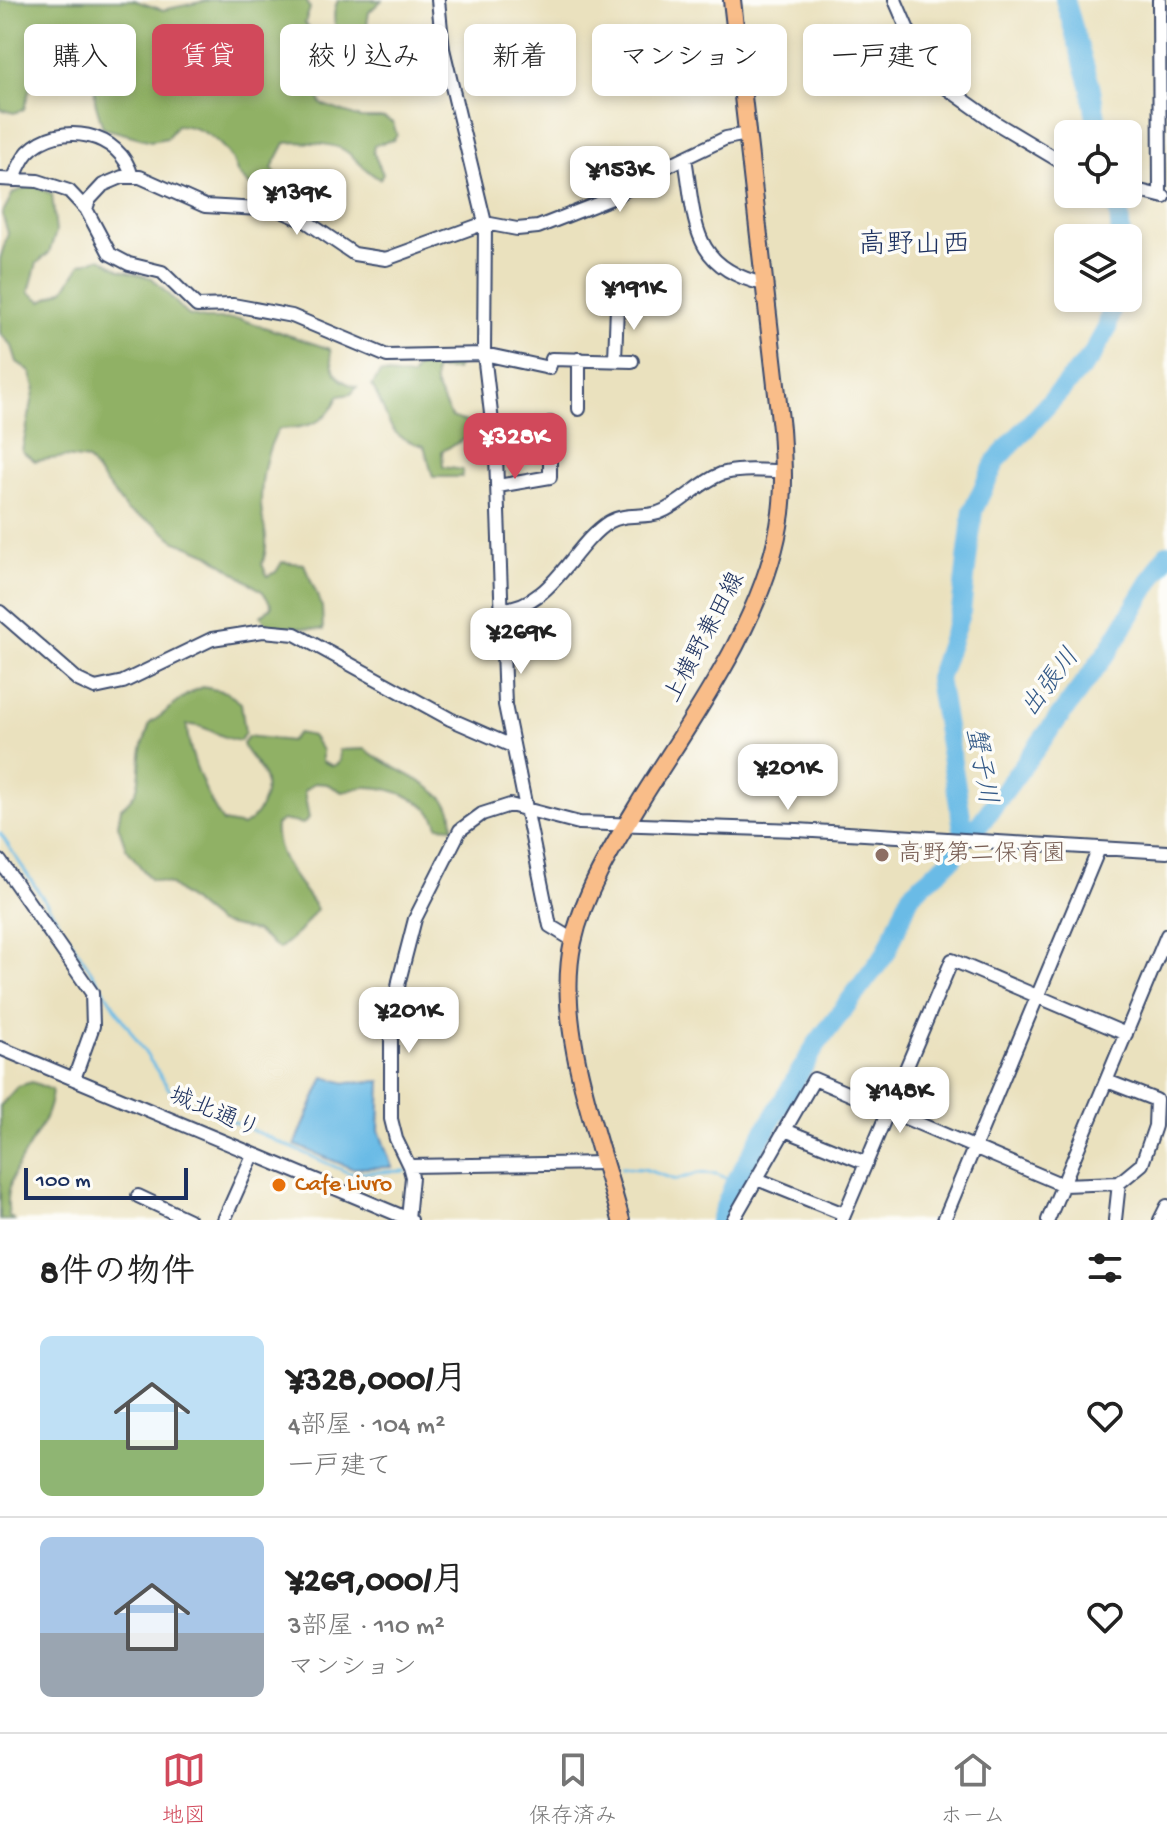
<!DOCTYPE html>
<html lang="ja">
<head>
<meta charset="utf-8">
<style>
	body { margin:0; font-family:"Gochi Hand","Klee One",sans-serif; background:#f6f6f6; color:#222; height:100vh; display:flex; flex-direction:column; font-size:30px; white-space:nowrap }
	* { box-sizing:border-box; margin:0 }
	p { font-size:26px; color:#767676 }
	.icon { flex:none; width:44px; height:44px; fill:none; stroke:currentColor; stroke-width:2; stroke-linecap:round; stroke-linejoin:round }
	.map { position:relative; height:1220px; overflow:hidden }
	.sheet { display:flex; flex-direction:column; background:#fff; flex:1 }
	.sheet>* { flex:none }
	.banner { position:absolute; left:24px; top:24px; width:1120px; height:72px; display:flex; gap:16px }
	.fabs { position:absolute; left:1054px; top:120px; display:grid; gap:16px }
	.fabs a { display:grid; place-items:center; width:88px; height:88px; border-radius:12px; background:#fff; box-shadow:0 4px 12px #0003; font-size:40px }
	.scale { position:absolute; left:24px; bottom:20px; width:164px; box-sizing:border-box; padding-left:8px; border:4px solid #1b2f5e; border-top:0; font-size:22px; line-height:28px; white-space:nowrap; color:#1b2f5e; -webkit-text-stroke:6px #fdfcf7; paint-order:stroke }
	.price { position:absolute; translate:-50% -68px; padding:0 18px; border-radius:16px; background:#fff; color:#222; font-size:26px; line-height:52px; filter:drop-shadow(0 2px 4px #0008) }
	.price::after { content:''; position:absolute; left:50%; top:48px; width:24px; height:18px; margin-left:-12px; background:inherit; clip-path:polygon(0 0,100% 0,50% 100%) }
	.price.selected { background:#d1495b; color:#fff }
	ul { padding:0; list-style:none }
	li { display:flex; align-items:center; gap:24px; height:200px; padding:0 40px }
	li+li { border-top:2px solid #e0e0e0 }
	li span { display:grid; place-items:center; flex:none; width:224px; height:160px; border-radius:12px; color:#555 }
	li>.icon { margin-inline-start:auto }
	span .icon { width:96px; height:96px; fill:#fffc; stroke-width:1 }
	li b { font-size:34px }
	h2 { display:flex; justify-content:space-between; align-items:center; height:96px; padding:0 40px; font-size:34px }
	.tag { padding:0 28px; border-radius:12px; background:#fff; box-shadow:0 4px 12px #0003; font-size:28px; line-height:72px }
	.tag.selected { background:#d1495b; color:#fff }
	.dock { display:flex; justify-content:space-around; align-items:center; height:112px; border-top:2px solid #e0e0e0; background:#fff; font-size:22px; color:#767676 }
	.dock a { display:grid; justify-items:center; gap:4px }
	.dock .selected { color:#d1495b }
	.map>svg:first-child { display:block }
	.forest { fill:#90b165; stroke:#567062; stroke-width:2 }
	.water { fill:#6bbbe6; stroke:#4375a2; stroke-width:2 }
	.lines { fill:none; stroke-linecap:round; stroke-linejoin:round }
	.stream { stroke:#6bbbe6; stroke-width:3 }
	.river { stroke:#6bbbe6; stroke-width:20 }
	.minor-casing { stroke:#3a4a6c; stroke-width:16 }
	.major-casing { stroke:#3a4a6c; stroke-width:20 }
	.minor { stroke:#fff; stroke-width:12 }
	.major { stroke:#f9bd89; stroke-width:16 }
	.education-dot { fill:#8d6e63; stroke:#fdfcf7; stroke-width:3 }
	.food-dot { fill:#e8710a; stroke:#fdfcf7; stroke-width:3 }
	.labels { text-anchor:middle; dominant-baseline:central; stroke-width:7; stroke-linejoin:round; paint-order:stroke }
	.street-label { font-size:24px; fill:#1b2f5e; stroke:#fdfcf7 }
	.education-label { font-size:24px; fill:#785e54; stroke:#fdfcf7; text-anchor:start }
	.food-label { font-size:24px; fill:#c56008; stroke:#fdfcf7; text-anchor:start }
	.water-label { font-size:26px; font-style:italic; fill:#335987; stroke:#fdfcf7 }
	.quarter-label { font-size:28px; fill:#1b2f5e; stroke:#fdfcf7 }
</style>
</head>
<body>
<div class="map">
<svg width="1167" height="1220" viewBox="0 0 1167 1220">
	<rect width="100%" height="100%" fill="#fdfcf7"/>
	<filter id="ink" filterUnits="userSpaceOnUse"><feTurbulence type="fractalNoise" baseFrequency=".0125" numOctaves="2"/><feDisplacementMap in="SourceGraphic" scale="16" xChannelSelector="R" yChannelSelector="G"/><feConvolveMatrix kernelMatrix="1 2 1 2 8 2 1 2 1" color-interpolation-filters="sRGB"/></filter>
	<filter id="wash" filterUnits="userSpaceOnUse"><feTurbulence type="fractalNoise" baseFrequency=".006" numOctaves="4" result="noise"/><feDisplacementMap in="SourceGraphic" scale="32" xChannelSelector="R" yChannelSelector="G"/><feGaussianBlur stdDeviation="1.8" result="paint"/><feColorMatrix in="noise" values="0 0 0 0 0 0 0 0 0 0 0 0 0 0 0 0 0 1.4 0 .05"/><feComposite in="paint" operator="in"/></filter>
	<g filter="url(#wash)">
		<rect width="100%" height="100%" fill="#eae1be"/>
		<path class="forest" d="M0,0H133L163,10L210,0H306L310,8L305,23C338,61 308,71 321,104L360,118H384L393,123L397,135L393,140L374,145L373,152L383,174L380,179C365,172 357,158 344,150C333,143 298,141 285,143L272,168L277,175L306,183L323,199L324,209C296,213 259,198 240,176C236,172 235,165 232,159C219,139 200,126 177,125L167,138L151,141L103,128L95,101L94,64L80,57L51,55L36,66L24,109L14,113L0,109Z
			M338,0H382L369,12L364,43L358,51H348C337,34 329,19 338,0Z
			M33,185L52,194L56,232L49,253L37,263L29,292L42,301L64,290L81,264L101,258L121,270L152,278L188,315L204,319H240L330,349C332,370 335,381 357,387L351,394L338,396C328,424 306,428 279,429C266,448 261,479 261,502C261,527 272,536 262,564L267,576L276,572L282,562L304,564L322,607L323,630L267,625L261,616L272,606L263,592L208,554L174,540L155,524L127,511L88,460L65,457L35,461L22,451L35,387L30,371L17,362L12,346L0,333V259L8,233L2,214L13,193Z
			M444,357L460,361L456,370H435V385L451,417L470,423L468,437L442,451L443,467L463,470L462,477H433L424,446C382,436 392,419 372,386L380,373L412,377L420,361Z
			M203,687L226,692L241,703L245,732L240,741C219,739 207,724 187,725C187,751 208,800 223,822L243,826C263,814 274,785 257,765C251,756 246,754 243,744L248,736L290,741L298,733L312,736L322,750V761L333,766L340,762L339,750L365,749C386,767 438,784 450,808C453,813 452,821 453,827L438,826C432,801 391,787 367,787C359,786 351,791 342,792L327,784L314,783L304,791L309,818L303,824L282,820L276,825C273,858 301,883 317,909L299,932L279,949L255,931L218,923L169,884L150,879L126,848L118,825L121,808C142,792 139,779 141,755C142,745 147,734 150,723C172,710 178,696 203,687Z
			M32,1082L52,1090C49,1139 0,1162 9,1216L14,1220H0V1106L18,1086Z"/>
		<path class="water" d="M324,1077L346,1083L381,1081L379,1130L392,1167L351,1168L295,1145Z"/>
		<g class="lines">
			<path class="stream" d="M0,833L173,1095L349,1173L406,1171
				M622,1168L644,1169L676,1180L698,1173L717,1174L735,1182"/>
			<path class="river" d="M1065,0L1090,85L1099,134
				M1112,194L1119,213L1121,238
				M964,834L979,825L1109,650L1167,554
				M720,1220L735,1182L816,1045L886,953L911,894L952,859L964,834L938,679L961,611L973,510L996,461L1091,357L1107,328L1114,298"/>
		</g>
	</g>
	<g filter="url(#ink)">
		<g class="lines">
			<g class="minor-casing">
				<path id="minor" d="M438,0L443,49L485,223L484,354L496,456L505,705L550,926L573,940
					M895,0L921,60L934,79L996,123L1068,166
					M1159,0L1160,195
					M685,158C696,222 690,267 764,284
					M0,179L38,181L69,191L86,209L110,254L129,264L162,272L197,306L233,305L292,316L387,356L484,354L549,368L552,359L632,361
					M13,180C17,171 21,160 28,152C60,120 121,132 132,177
					M1128,188L1164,197
					M86,209L89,200L103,185L122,177H140L205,206L279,210L307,222L354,254L386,259L485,223L517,229L538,227L612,198L661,169L726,138L747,134
					M615,359L617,307L622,302H651
					M579,409V359
					M498,486L550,477V423
					M501,609C553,607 572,545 609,522C624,513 642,518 658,513C681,505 698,483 721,474C740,468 764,471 783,471
					M0,612L78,680L95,688L123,682L212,639L263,631L295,634L450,719L512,746
					M0,861L92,993L93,1026L74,1079
					M0,1048L411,1220
					M1107,1081L1156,1100L1155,1126L1142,1164L1119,1183L1115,1220
					M785,1130L866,1163
					M606,1163L409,1166L396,1139L391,1119V1036L399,981L415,919L460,830L482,814L510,805L579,823L797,830L1167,852
					M757,1179L844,1214
					M138,1196L189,1220
					M408,1219L412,1177L409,1166
					M224,1220L253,1155
					M733,1220L814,1079L1063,1185L1119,1183
					M842,1220L952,960L1126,1034
					M944,1220L1098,851
					M1048,1220L1167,935
					M1160,1220L1167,1206"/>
			</g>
			<g class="major-casing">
				<path id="major" d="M621,1220C599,1138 554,1027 573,942C584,892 615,843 641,800C692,718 762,623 779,526C785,494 783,462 781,429L732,0"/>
			</g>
			<use href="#minor" class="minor"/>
			<use href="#major" class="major"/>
		</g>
	</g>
	<circle class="education-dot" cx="882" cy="855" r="8"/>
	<circle class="food-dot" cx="279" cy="1185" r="8"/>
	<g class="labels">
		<g class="street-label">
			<text transform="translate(706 638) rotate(-62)">上横野兼田線</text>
			<text transform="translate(214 1114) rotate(23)">城北通り</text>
		</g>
		<g class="education-label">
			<text x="898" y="855">高野第二保育園</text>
		</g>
		<g class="food-label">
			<text x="295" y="1185">Cafe Livro</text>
		</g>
		<g class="water-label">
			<text transform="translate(1052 684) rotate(-53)">出張川</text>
			<text transform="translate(979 766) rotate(80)">蟹子川</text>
		</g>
		<g class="quarter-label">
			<text x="914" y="246">高野山西</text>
		</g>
	</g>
</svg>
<div class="fabs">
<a><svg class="icon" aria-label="locate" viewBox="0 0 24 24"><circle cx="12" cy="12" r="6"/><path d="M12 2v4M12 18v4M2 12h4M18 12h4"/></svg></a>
<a><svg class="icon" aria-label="layers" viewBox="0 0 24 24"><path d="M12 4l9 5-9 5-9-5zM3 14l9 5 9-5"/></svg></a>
</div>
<div class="scale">100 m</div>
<b class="price" style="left:620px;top:214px">¥153K</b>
<b class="price" style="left:297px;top:237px">¥139K</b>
<b class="price" style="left:634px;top:332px">¥191K</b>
<b class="price selected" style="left:515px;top:481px">¥328K</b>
<b class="price" style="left:521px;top:676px">¥269K</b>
<b class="price" style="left:788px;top:812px">¥201K</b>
<b class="price" style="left:409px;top:1055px">¥201K</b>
<b class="price" style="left:900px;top:1135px">¥148K</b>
<div class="banner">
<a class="tag">購入</a>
<a class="tag selected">賃貸</a>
<a class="tag">絞り込み</a>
<a class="tag">新着</a>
<a class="tag">マンション</a>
<a class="tag">一戸建て</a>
</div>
</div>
<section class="sheet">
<h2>8件の物件<svg class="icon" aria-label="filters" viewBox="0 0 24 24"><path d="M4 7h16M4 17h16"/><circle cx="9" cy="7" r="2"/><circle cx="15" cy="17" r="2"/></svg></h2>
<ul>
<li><span style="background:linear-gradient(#bfe0f5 65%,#8fb573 0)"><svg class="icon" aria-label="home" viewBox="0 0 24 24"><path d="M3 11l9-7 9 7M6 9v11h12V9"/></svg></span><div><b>¥328,000/月</b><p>4部屋 · 104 m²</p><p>一戸建て</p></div><svg class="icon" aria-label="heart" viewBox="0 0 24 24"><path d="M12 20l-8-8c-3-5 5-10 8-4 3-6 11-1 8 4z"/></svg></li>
<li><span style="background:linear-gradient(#a9c7e8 60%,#9aa5b1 0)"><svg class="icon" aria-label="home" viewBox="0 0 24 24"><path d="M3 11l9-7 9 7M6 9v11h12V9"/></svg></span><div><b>¥269,000/月</b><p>3部屋 · 110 m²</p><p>マンション</p></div><svg class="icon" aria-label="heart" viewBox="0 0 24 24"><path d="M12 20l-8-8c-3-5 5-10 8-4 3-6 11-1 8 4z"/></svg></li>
</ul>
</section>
<nav class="dock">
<a class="selected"><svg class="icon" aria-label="map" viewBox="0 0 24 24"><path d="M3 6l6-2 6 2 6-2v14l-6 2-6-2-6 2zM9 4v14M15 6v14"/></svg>地図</a>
<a><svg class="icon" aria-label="saved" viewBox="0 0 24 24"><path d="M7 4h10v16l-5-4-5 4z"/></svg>保存済み</a>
<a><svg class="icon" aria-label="home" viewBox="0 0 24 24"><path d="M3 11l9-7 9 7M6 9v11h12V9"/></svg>ホーム</a>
</nav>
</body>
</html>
